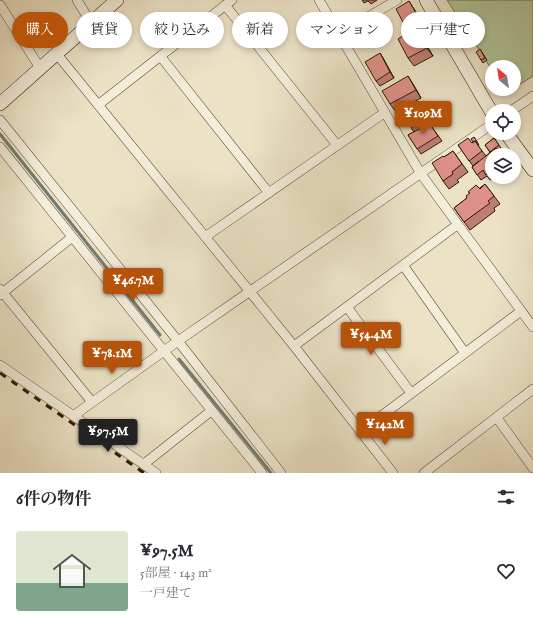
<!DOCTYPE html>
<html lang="ja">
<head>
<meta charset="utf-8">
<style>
	body { margin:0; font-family:"IM FELL English","Noto Serif JP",serif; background:#f7f7f7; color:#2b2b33; height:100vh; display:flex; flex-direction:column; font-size:15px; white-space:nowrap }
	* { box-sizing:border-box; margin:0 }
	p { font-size:13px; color:#7c7c81 }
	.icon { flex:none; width:22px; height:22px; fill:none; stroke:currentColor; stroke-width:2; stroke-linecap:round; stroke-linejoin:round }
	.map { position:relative; height:473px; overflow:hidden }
	.drawer { display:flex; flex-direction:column; background:#fff; flex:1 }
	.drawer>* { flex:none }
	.hud { position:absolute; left:12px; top:12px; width:509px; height:36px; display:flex; gap:8px }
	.needle { width:26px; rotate:330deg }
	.tools { position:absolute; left:485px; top:60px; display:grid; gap:8px }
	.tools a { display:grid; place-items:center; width:36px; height:36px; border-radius:50%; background:#fff; box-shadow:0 2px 6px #0003; font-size:20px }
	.price { position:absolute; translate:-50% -34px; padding:0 9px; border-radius:4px; background:#b45309; color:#fff; font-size:13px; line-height:26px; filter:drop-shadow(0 1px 2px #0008) }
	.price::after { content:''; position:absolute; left:50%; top:24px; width:12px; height:9px; margin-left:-6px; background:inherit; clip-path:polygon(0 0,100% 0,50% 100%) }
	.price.active { background:#222; color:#fff }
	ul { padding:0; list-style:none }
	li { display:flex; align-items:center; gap:12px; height:100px; padding:0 16px }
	li span { display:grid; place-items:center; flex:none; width:112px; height:80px; border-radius:4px; color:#555 }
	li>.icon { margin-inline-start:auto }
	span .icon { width:48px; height:48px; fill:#fffc; stroke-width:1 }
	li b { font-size:17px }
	h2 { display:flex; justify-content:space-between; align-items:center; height:48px; padding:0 16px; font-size:17px }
	.tag { padding:0 14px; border-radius:18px; background:#fff; box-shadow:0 2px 6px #0003; font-size:14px; line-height:36px }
	.tag.active { background:#b45309; color:#fff }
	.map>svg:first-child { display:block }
	.green { fill:#b2c59a; stroke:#71704d }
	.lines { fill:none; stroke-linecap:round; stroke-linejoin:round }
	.stream { stroke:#717b73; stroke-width:3 }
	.street-casing { stroke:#5f4c32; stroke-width:10 }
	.secondary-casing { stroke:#301a00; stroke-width:14 }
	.street { stroke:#f3eddb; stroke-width:9 }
	.secondary { stroke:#f3eddb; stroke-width:13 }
	.rail { stroke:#301a00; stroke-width:3; stroke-dasharray:7 7; stroke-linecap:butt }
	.wall { fill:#be7c74; stroke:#301a00 }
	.shaded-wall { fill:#9b655e; stroke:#301a00 }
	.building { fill:#dd9087; stroke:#301a00 }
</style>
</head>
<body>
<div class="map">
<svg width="533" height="473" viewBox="0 0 533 473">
	<rect width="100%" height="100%" fill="#ece3c7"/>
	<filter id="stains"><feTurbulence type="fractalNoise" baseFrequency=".005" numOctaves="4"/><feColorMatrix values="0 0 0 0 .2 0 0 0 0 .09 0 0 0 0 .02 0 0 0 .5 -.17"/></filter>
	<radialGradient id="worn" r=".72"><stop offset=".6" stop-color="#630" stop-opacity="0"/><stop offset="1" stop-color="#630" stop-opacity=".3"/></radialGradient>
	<path class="green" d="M447,0H533V76L514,88V67H492V70Z"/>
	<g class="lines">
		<path class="stream" d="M0,134L160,335
			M179,359L271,473"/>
		<g class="street-casing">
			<path id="street" d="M77,0L91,23
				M319,0L421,174L533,327
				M0,5L40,68
				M225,5L337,145
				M339,34L397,0
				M56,53L294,346L393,473
				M161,57L269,193
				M98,105L232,0
				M511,111L533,96
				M0,120L178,341L281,473
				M0,147L262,473
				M205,237L384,113
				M403,265L465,353
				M0,289L92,402
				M0,295L71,238
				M347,307L411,393
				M294,346L457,225
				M0,365L156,473
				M73,416L178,341L492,124
				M497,418L533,468
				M360,432L521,311
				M144,464L211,411
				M424,473L533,389"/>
		</g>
		<g class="secondary-casing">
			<path id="secondary" d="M426,0L492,113
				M0,104L117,0
				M506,133L533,170"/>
		</g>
		<use href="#street" class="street"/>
		<use href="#secondary" class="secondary"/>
		<path class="rail" d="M0,373L144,473"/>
	</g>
	<path class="wall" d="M362,0H377L371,4L368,1L364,3Z
		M409,1L423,23L409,31L405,26Z
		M461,17L472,35L465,39L462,34L458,19Z
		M421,36L433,56L414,66L408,58Z
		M480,49L487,60L483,63L481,60Z
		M380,53L383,58L394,78L380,86L376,81Z
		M413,84L421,98L396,112L390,104Z
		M427,109L433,121L429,123L442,141L421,154L408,135L415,131H413L410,125Z
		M474,137L479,145L478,146L486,156L490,152L485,145L494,138L501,148L492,155V177H495L490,180L487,176L481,180L472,167L479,161L473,166L458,145L472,143L473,142Z
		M453,151L468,172L457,180L459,182L449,189L443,181L444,157Z
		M485,184L500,204L494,208L495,211L470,230L454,208L467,198Z"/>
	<path class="shaded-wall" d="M415,28L421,36L433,56L427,48Z
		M380,53L383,58L394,78L390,72Z
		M408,76L413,84L421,98L416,90Z"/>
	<path class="building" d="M409,1L419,18L405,26L396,9Z
		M456,16L458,19L461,17L469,29L462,34L453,18Z
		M415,28L427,48L408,58L398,39Z
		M480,49L485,58L481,60L476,52Z
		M380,53L390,72L376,81L365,62Z
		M408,76L416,90L390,104L382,91Z
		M423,104L430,115L412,125H410L404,114Z
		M428,121L438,136L417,149L408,135L421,128L419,126Z
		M474,137L477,142V143L475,141L473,142L471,139Z
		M468,138L472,143L475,141L482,151L469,161L458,145Z
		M494,138L499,145L490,152L485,145Z
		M496,148L501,155H492V171L486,175L483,170L477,175L472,167Z
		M453,151L462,164L452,172L453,174L443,181L432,163L443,156L444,157Z
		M485,184L494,196L488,201L490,203L464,222L454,208L467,198L466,196L470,193L468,192L476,185L480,189Z"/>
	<rect width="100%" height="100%" filter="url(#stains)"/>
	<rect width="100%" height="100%" fill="url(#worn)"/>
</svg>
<div class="tools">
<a><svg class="needle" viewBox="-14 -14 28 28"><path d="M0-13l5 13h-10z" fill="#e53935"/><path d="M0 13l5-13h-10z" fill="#7c7c81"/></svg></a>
<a><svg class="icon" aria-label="locate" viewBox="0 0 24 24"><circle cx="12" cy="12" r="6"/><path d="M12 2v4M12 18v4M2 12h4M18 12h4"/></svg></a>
<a><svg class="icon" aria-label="layers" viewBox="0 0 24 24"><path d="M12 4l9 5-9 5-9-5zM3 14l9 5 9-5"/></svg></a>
</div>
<b class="price" style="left:423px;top:135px">¥109M</b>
<b class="price" style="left:133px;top:302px">¥46.7M</b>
<b class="price" style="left:371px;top:356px">¥54.4M</b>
<b class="price" style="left:112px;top:375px">¥78.1M</b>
<b class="price" style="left:385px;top:446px">¥142M</b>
<b class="price active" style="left:108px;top:453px">¥97.5M</b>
<div class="hud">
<a class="tag active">購入</a>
<a class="tag">賃貸</a>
<a class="tag">絞り込み</a>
<a class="tag">新着</a>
<a class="tag">マンション</a>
<a class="tag">一戸建て</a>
</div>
</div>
<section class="drawer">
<h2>6件の物件<svg class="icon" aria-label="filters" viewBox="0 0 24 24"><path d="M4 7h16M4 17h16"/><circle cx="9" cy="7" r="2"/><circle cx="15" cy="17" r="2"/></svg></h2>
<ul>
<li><span style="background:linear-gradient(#dfe7d0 65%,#7fa58c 0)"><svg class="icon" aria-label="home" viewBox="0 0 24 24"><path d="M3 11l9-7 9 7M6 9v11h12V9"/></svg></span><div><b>¥97.5M</b><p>5部屋 · 143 m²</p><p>一戸建て</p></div><svg class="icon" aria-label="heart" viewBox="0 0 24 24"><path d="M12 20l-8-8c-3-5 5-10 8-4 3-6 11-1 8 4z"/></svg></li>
</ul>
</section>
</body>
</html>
